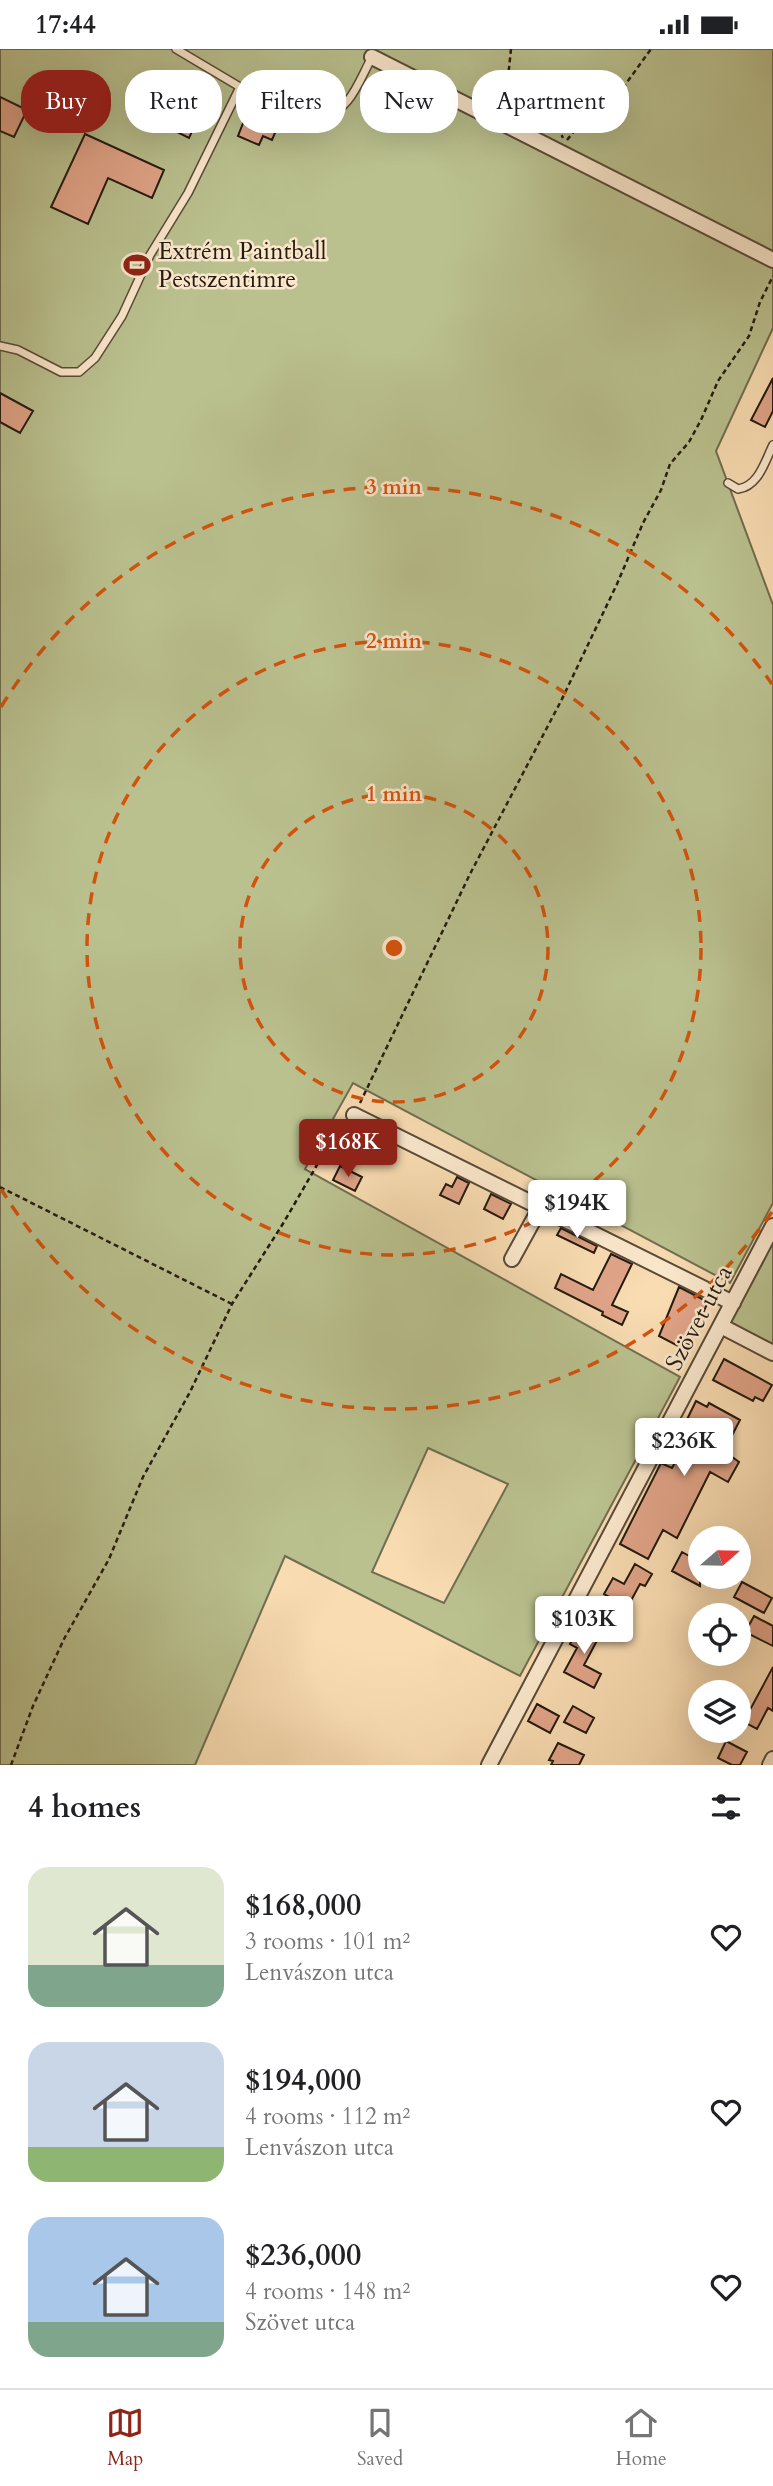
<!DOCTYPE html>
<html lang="en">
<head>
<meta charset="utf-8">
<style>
	body { margin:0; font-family:Cardo,serif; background:#f2f2f2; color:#202124; height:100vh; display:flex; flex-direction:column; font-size:26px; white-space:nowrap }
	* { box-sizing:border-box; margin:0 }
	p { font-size:23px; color:#757577 }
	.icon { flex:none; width:38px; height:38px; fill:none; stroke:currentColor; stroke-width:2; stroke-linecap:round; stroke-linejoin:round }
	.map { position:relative; height:1716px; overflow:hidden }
	.drawer { display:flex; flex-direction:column; background:#fff; flex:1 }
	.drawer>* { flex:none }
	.top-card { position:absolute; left:21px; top:21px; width:732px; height:63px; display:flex; gap:14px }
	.needle { width:46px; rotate:70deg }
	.fabs { position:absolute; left:688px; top:1477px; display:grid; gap:14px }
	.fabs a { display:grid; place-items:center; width:63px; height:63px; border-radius:50%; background:#fff; box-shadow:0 7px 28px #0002; font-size:35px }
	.price { position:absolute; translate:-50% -60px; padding:0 16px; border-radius:7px; background:#fff; color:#222; font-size:23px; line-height:46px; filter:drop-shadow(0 2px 4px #0008) }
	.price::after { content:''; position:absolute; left:50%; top:42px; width:21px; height:16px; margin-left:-10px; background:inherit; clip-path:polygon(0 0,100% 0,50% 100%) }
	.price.active { background:#8f2418; color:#fff }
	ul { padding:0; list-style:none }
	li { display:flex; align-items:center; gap:21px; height:175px; padding:0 28px }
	li span { display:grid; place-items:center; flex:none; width:196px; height:140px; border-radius:21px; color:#555 }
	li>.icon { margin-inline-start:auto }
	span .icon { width:84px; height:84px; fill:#fffc; stroke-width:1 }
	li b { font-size:30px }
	h2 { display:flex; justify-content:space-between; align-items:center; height:84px; padding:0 28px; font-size:30px }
	.pill { padding:0 24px; border-radius:28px; background:#fff; box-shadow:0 7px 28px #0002; font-size:24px; line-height:63px }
	.pill.active { background:#8f2418; color:#fff }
	.status { display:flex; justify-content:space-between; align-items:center; height:49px; padding:0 35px; background:#fff; direction:ltr }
	.status svg { height:19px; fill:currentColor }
	.tab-bar { display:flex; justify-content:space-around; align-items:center; height:98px; border-top:2px solid #e0e0e0; background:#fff; font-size:19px; color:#757577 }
	.tab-bar a { display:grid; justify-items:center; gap:4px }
	.tab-bar .active { color:#8f2418 }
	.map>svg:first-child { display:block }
	.green { fill:#bac18f; stroke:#6f6e50; stroke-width:2; fill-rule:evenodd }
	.building { fill:#e1a589; stroke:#241a10; stroke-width:2 }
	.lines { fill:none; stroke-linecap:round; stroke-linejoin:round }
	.service-casing { stroke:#594a38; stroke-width:10 }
	.minor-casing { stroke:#594a38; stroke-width:18 }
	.path { stroke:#241a10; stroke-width:2.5; stroke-dasharray:5 3.5; stroke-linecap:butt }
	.service { stroke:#fbe8cd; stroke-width:7 }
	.minor { stroke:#fbe8cd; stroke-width:14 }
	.ring { fill:none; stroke:#d4530c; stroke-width:3.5; stroke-dasharray:12 9 }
	.labels { text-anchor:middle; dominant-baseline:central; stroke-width:5; stroke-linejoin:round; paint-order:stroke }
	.poi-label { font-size:24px; fill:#241a10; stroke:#fbe8cd; text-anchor:start }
	.street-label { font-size:24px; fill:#241a10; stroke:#fbe8cd }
	.centre { fill:#d4530c; stroke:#fbe8cd; stroke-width:3.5 }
	.ring-label { font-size:21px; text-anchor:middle; font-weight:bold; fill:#d4530c; stroke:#fbe8cd; stroke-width:5; stroke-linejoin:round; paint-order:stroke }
</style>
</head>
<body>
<div class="status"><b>17:44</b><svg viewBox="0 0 49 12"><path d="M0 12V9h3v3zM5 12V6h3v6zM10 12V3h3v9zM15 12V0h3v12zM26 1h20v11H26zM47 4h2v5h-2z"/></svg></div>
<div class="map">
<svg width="773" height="1716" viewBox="0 0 773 1716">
	<rect width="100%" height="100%" fill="#f9dcb2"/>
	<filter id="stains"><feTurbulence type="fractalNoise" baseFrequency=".00286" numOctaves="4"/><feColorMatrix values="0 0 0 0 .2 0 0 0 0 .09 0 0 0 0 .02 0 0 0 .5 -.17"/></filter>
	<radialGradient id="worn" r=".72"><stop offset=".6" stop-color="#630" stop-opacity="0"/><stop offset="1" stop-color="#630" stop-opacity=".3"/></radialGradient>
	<path class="green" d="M0,0H773V279L716,402L773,556V1154L730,1234L353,1034L305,1120L680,1328L520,1627L285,1507L195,1716H0ZM428,1399L508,1435L444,1554L372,1523Z
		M773,1177V1304L721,1277Z"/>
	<path class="building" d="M188,28L212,40L189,89L165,77Z
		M0,48L27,61L14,88L0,82Z
		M249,59L280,72L272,91L263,87L259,96L238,87Z
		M85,85L164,121L152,149L108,129L88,175L51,158Z
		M773,329V362L765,378L751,371Z
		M0,344L33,362L20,384L0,373Z
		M367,1085L396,1100L389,1114L360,1100Z
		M340,1117L362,1128L355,1142L333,1131Z
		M457,1128L469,1134L459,1155L440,1146L446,1135L452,1138Z
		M491,1145L511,1155L503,1170L484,1160Z
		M561,1179L597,1197L594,1204L557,1186Z
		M611,1205L632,1215L612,1256L628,1263L622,1276L602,1266L603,1263L555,1239L561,1225L593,1241Z
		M679,1238L708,1253L689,1295L681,1291L678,1297L659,1287Z
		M724,1310L772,1336L763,1352L755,1348L753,1352L713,1331Z
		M696,1352L707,1358L709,1354L740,1371L724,1402L739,1413L728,1433L710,1423L677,1489L663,1481L648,1510L620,1495L661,1414L672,1419L683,1399L675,1395Z
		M682,1503L700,1513V1537L672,1522Z
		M635,1515L652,1525L645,1537L640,1535L615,1581L601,1573L613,1550L604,1545L613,1529L624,1535Z
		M742,1533L772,1549L764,1564L734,1548Z
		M754,1567L773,1577V1597L749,1585L750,1582L747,1580Z
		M581,1574L601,1584L584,1616L601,1625L594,1639L564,1623L577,1599L570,1595Z
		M773,1618V1662L768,1659L757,1680L738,1670V1652L751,1659Z
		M537,1655L559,1667L550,1684L528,1672Z
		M573,1657L594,1669L586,1684L564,1673Z
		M726,1692L747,1703L740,1716H732L718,1709Z
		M558,1694L584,1706L579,1716H551L553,1712L549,1711Z"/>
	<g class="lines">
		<g class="service-casing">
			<path id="service" d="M176,0L240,38
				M0,297L18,301L61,323H79L95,309L122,267L150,206L188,144L240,38L320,71C351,60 357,36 372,8
				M728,434L738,440C759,437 765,412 773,396"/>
		</g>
		<g class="minor-casing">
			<path id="minor" d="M372,8L773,211
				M354,1066L733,1254
				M512,1210L540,1159
				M721,1277L773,1304
				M489,1716L773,1177
				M770,1716L773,1710"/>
		</g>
		<path class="path" d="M511,0L508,29L512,44C531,56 553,68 563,89
			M567,91L579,76L620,43L651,0
			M360,1054L470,825L561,652L617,535L643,474L661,441L670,415L689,393L701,371L718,332L749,287L760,253L773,227
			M0,1138L232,1255
			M11,1716L33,1657L64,1590L109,1510L143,1428L190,1343L232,1255L284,1173L339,1078L345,1073"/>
		<use href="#service" class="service"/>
		<use href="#minor" class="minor"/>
	</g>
	<g class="ring">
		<circle cx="394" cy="899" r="154"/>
		<circle cx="394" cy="899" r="307"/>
		<path d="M772 1163A461 461 0 0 1 1 1140M1 658A461 461 0 0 1 772 635"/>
	</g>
	<defs>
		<g id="stadium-bare" transform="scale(2.1)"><path d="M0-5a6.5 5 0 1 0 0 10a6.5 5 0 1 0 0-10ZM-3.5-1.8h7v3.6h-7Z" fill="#8f2418" stroke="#fbe8cd" stroke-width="2.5" paint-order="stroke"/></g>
	</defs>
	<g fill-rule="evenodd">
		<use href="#stadium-bare" x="137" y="216"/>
	</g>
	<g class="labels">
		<g class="poi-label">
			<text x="158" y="202">Extrém Paintball<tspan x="158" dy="28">Pestszentimre</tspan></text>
		</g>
		<g class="street-label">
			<text transform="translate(699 1269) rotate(-62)">Szövet utca</text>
		</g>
	</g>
	<circle cx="394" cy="899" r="10" class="centre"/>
	<g class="ring-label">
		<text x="394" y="445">3 min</text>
		<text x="394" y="599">2 min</text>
		<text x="394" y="752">1 min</text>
	</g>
	<rect width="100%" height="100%" filter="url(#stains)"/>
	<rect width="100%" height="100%" fill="url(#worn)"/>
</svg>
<div class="fabs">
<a><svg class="needle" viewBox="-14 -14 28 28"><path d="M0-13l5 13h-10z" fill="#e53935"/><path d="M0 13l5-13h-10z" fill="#757577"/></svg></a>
<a><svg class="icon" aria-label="locate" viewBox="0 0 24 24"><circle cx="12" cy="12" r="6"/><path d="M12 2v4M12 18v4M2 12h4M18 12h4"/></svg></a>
<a><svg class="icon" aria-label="layers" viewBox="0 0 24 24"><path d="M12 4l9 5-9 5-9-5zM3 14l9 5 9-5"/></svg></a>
</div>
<b class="price active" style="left:348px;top:1130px">$168K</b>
<b class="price" style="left:577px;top:1191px">$194K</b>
<b class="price" style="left:684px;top:1429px">$236K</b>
<b class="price" style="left:584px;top:1607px">$103K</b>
<div class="top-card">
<a class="pill active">Buy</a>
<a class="pill">Rent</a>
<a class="pill">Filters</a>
<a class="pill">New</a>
<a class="pill">Apartment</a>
</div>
</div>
<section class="drawer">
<h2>4 homes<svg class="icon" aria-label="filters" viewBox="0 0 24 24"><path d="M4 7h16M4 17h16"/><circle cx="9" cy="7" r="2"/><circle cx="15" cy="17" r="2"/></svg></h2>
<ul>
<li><span style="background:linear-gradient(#dfe7d0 70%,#7fa58c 0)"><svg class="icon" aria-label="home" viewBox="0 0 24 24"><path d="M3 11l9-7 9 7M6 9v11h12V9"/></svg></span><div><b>$168,000</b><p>3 rooms · 101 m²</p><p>Lenvászon utca</p></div><svg class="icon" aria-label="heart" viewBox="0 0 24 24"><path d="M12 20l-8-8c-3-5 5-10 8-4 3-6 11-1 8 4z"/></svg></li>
<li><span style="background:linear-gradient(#c9d6e8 75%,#8fb573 0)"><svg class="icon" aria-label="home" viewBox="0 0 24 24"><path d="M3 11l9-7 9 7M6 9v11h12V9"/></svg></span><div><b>$194,000</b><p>4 rooms · 112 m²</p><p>Lenvászon utca</p></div><svg class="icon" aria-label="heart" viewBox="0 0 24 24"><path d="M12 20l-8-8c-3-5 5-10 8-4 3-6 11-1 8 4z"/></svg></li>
<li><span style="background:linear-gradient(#a9c7e8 75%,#7fa58c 0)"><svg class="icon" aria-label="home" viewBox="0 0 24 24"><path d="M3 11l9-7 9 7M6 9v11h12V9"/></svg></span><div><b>$236,000</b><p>4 rooms · 148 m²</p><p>Szövet utca</p></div><svg class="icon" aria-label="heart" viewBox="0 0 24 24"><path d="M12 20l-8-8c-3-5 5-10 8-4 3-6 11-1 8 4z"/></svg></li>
</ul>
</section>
<nav class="tab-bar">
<a class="active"><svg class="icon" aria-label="map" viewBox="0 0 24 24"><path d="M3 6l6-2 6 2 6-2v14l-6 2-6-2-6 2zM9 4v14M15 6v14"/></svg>Map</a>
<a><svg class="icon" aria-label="saved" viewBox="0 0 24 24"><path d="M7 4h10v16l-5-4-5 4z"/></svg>Saved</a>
<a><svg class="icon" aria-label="home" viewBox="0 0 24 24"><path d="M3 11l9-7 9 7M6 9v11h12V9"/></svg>Home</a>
</nav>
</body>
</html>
